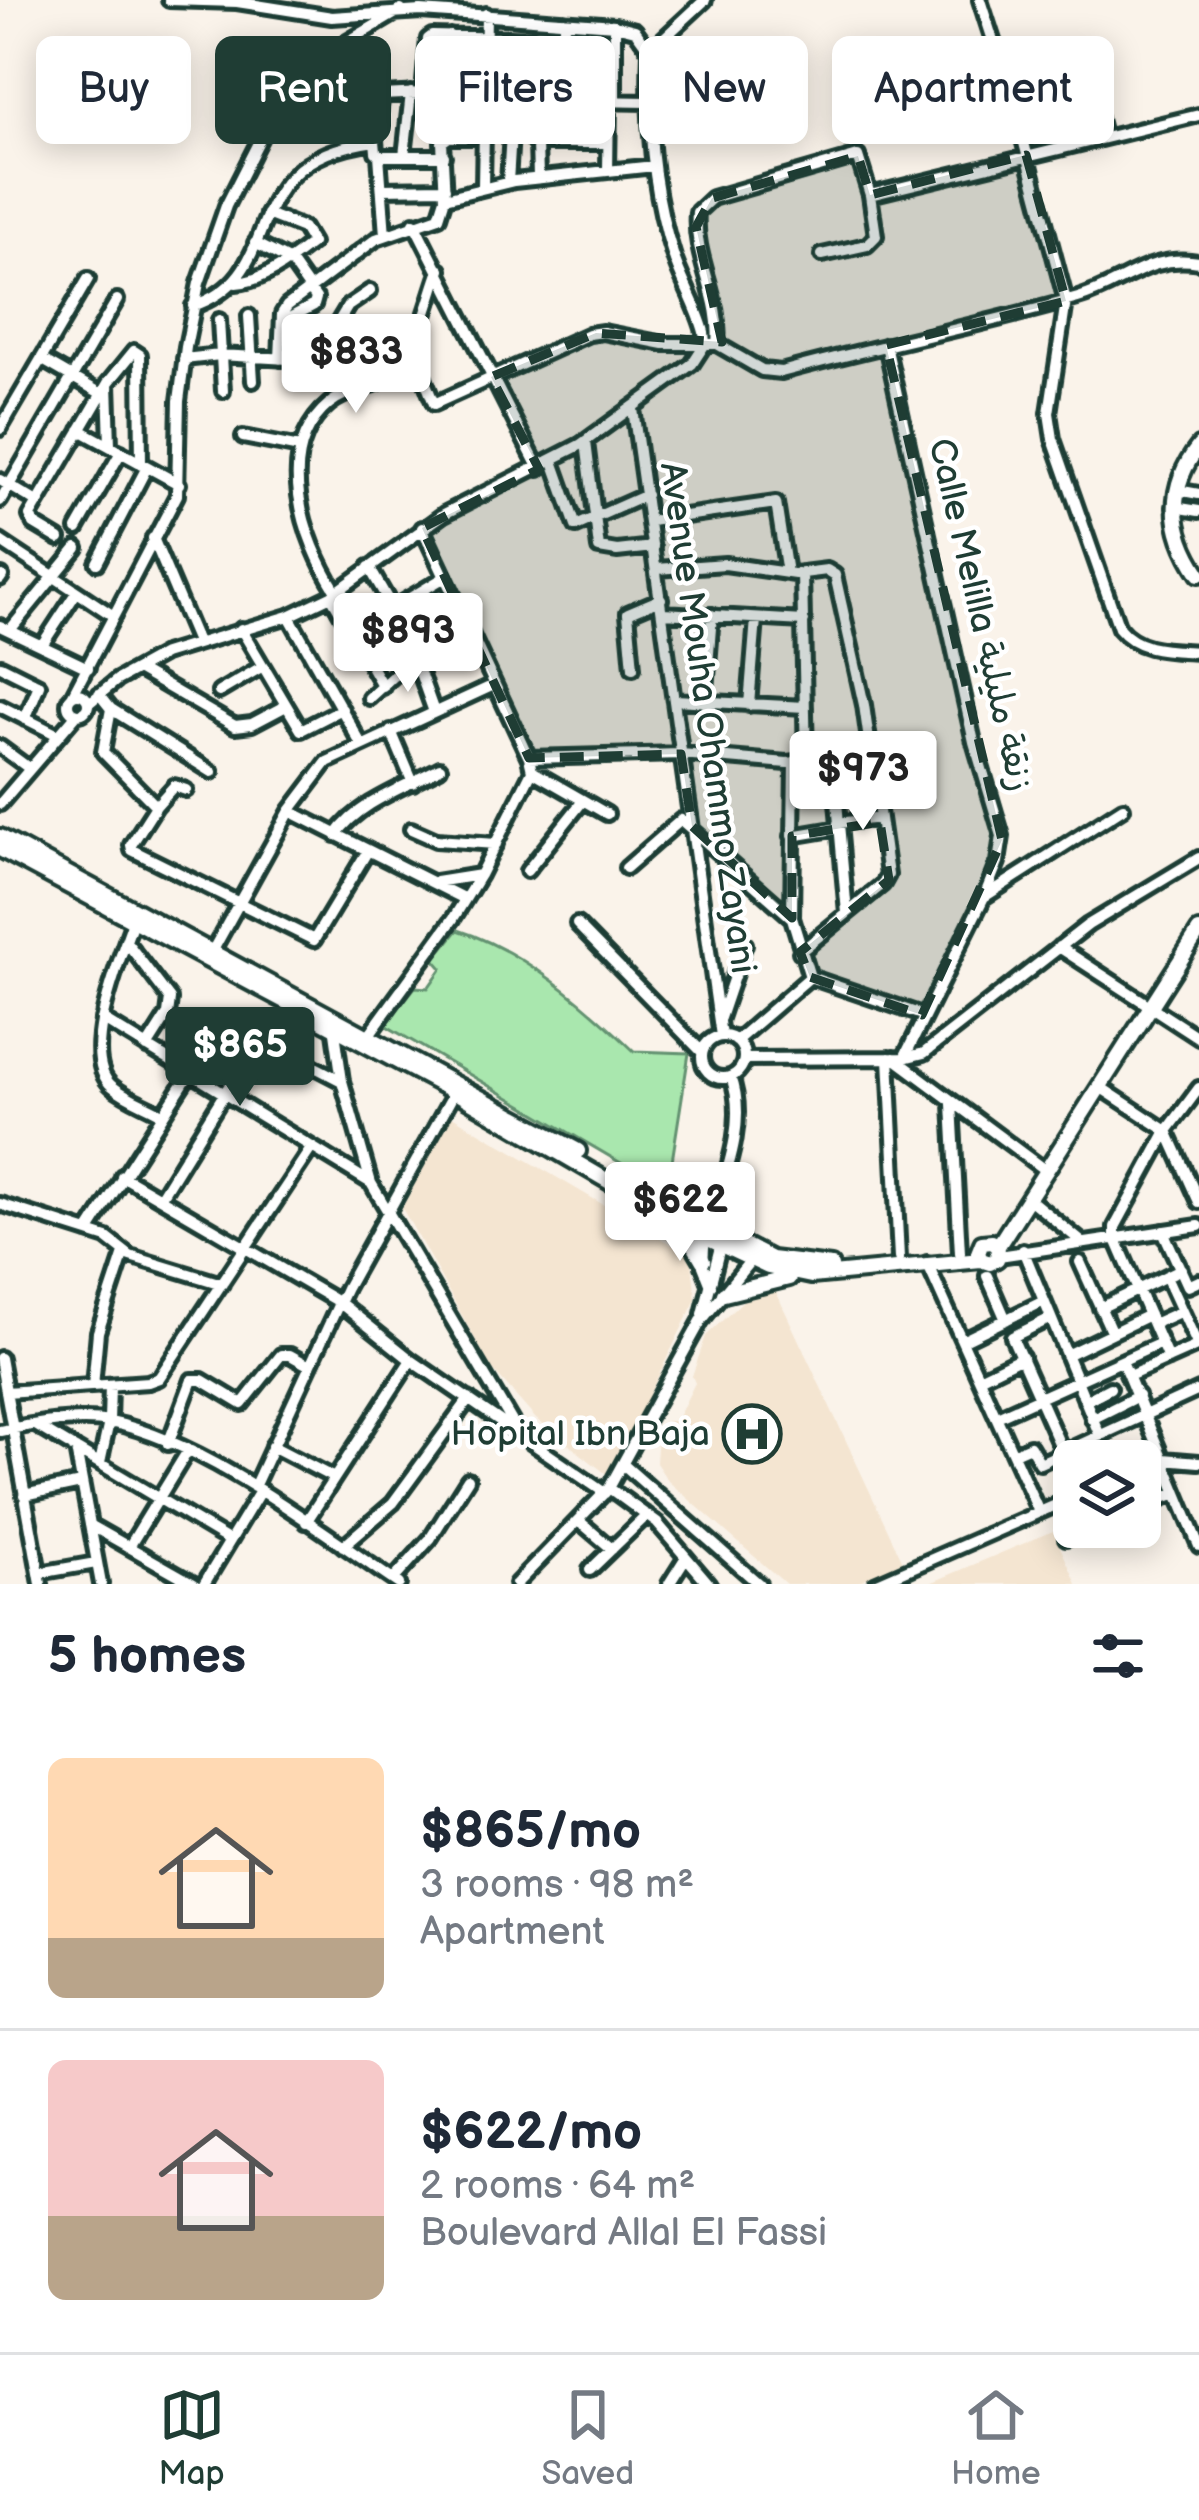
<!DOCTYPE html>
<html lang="en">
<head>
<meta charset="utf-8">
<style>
	body { margin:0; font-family:"Balsamiq Sans","Playpen Sans Arabic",sans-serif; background:#f6f6f7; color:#1f2937; height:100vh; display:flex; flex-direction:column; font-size:45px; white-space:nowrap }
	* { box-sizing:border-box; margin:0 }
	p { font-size:39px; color:#747a83 }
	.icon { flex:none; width:66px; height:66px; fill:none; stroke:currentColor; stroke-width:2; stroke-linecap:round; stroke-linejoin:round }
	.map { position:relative; height:1584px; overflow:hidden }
	.side { display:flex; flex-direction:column; background:#fff; flex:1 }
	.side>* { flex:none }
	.hud { position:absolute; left:36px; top:36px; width:1128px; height:108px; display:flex; gap:24px }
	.buttons { position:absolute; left:1053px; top:1440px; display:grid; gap:24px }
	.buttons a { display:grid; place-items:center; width:108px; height:108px; border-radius:18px; background:#fff; box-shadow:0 6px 30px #0003; font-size:60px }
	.price { position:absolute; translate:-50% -102px; padding:0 27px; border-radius:12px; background:#fff; color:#222; font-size:39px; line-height:78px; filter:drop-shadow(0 3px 6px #0008) }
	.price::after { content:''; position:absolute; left:50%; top:72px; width:36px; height:27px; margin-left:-18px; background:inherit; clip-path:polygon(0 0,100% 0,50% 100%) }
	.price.on { background:#1f3d34; color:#fff }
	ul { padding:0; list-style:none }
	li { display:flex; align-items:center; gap:36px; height:300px; padding:0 48px }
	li+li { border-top:3px solid #e0e1e3 }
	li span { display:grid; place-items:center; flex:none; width:336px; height:240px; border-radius:18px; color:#555 }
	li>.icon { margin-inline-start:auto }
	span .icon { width:144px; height:144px; fill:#fffc; stroke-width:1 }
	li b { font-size:51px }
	h2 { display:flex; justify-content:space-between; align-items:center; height:144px; padding:0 48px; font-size:51px }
	.chip { padding:0 42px; border-radius:18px; background:#fff; box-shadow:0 6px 30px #0003; font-size:42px; line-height:108px }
	.chip.on { background:#1f3d34; color:#fff }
	.tabs { display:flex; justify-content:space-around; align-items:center; height:168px; border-top:3px solid #e0e1e3; background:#fff; font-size:33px; color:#747a83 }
	.tabs a { display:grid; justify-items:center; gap:6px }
	.tabs .on { color:#1f3d34 }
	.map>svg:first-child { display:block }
	.built { fill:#f4e5d1 }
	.green { fill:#a9e7ae; stroke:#649271; stroke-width:3 }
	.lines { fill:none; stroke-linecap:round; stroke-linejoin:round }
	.minor-casing { stroke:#1f3d34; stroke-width:20 }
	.major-casing { stroke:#1f3d34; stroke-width:22 }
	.minor { stroke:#fff; stroke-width:10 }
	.major { stroke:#fff; stroke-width:14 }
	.marked { fill:#1f3d34; fill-opacity:0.2; stroke:#1f3d34; stroke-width:9; stroke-dasharray:24 15; stroke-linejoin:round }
	.labels { text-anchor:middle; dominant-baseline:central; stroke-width:9; stroke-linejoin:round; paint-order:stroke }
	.street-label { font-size:36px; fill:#1f3d34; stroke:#fff }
	.poi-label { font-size:36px; fill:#1f3d34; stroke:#fff; text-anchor:end }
</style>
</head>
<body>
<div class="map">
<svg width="1199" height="1584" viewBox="0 0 1199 1584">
	<rect width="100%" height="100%" fill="#faf3ea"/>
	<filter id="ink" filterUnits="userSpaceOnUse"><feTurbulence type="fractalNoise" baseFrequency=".00833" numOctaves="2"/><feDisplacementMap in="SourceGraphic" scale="24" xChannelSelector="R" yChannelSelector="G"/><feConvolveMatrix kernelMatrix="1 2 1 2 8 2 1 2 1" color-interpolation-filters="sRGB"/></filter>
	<g filter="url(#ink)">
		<path class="built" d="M452,1116L691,1256L696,1299L609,1476L536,1419L492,1369L402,1208Z
			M776,1292L903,1562L853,1584H786L668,1481L656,1463L657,1446L666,1421H676L695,1383L692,1376L706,1336L745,1299Z
			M1053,1531L1077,1584H928Z"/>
		<path class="green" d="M458,930C524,951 584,1003 634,1051L689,1053L669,1180L662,1187L385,1025L415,987L428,988L442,968L434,959Z"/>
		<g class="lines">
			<g class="minor-casing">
				<path id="minor" d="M169,0L237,2L332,17L421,11L615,25L635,30L650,51
					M980,0L1015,109L1066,301L1049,413L1053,439L1119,628C1138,652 1170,650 1199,652
					M509,38L533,39L534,69
					M650,51L705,0
					M1083,53L1103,135
					M486,92L423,93L428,39L432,36L509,38L513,69H615
					M449,93L450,36
					M486,99L648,102
					M533,99L534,143H607
					M615,100V25
					M375,141L382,95L423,93
					M537,143L538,177
					M562,143L564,21
					M379,155L385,235
					M404,156L411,93
					M608,171L609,100
					M508,182L513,99
					M483,186L486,14
					M382,189L445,188
					M870,195L1199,115
					M445,198L442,142L449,137H484
					M414,223L539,469
					M255,243L290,261L316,298L314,305L282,322
					M236,283C265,281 290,260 312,243L303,228L267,214
					M193,306C294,272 226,161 375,141L376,152L381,156H444
					M249,316L253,381
					M219,320L223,391
					M717,344L762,370L781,372C880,345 980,326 1078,298C1123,285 1149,253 1199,262
					M886,345L974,742L1002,836L998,862L984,897
					M412,347L434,404L589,334L603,332L664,344H717C722,299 693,258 697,212L712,198L858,156L870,195L876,236L867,245L822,255
					M41,359L102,394
					M184,359L220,355L288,359L336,326L348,306L370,291
					M280,359L282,314L287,306L376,239L439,217L445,198L514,181L654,166
					M108,383L110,445
					M633,409L721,1036
					M0,429L88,279
					M80,430L179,484
					M243,437L300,448
					M586,442L599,548L617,551L653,547
					M553,461L576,526L646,495
					M0,480L37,502
					M1177,490L1199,494
					M0,501L117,300
					M1174,507L1199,511
					M650,521L776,503L787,573
					M77,529L121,452
					M153,538L197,642
					M59,539L34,524L30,516L108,383L134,351L140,355L141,464
					M0,541L112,615
					M97,563L147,467
					M369,567L404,628L434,712
					M657,569L725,564L795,574L827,570L835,575L864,705L888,875L883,884L800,952
					M802,574L806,760
					M0,579L2,576
					M336,591C303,539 273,451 329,404C348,388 377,388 396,372C417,355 430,296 440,270
					M331,596L383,687
					M393,608L445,577
					M663,613L804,621
					M289,616L361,744
					M0,626L88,668
					M241,629L301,730L342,709
					M10,630L77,548
					M42,645L76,593
					M1,666L39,685L25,719
					M633,668L628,613L661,599
					M137,669L235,726L252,724L286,706
					M219,692L263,666
					M99,694L111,709L103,752L156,806L131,845L132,850L314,940L367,852
					M68 704a10 10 0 1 1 20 0a10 10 0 1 1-20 0Z
					M72,696L177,495L179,401L186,347L199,283L226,206L267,125L310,64L401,10
					M369,698L416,655
					M675,700L805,707
					M705,703L712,615
					M88,704L117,680L164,654L289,616L331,596L444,514L580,445L692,364L705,344L704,332C697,305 681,281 673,254C652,189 647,120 650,51
					M749,705L756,619
					M0,706L58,735
					M111,709L212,772
					M391,731L413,783
					M0,747L30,769
					M833,757L847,913
					M529,758L681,754L787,763L870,753
					M794,762L792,918L810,977L922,1015
					M532,771L607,814
					M0,804L77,714
					M156,806L174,786L186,790
					M838,823L880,818
					M411,829L436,840L496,844
					M336,835C359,802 405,787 440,768
					M792,836L839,828
					M626,868L681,820L792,918
					M527,871L582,802
					M436,882L480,875
					M465,899L290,811L327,762L494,685
					M135,915C123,953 77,1056 112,1086C126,1098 147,1105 162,1114
					M577,924L702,1052
					M128,944L170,999L168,1014L147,1047
					M1059,947L1199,1038
					M213,950L290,811
					M720,1018L745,944
					M102,1019L371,1183
					M334,1025L342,1081L371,1183L514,1425
					M702 1057a21 21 0 1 1 42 0a21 21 0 1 1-42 0Z
					M368,1036L453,919L480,875L532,771L529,758L422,528
					M736,1041L810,977
					M889,1058L899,1258
					M894,1058L1046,1171
					M904,1058L984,897L1123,808
					M744,1059L904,1058L924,1053L1088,925L1199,858
					M1100,1087L1167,1131L1199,1202
					M952,1104L960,1253
					M122,1176L340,1303L411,1360L605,1493
					M160,1198L247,1057L280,1049L342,1081
					M1028,1198L1083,1243
					M0,1204L107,1238L130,1256L222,1284
					M1163,1231L1188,1286L1199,1281
					M88,1232L190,1073
					M1023,1250L1100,1436
					M999,1256L1199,1226
					M1080,1262L1112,1333
					M927,1263L1039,1512
					M987,1276L1006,1320
					M1166,1276L1198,1346
					M711,1286L703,1266L704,1247C716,1196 751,1129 731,1077
					M1100,1308L1181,1269
					M703,1314L722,1239
					M1051,1318L1012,1337L1063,1452
					M1153,1324L1182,1311
					M962,1341L1044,1301
					M1066,1355L1149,1315
					M0,1358L41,1584
					M1168,1359L1115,1237V1227L1167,1131L1199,1088
					M1122,1361L1199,1546
					M1129,1376L1199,1345
					M979,1378L1022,1357
					M93,1386L98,1332L124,1253
					M6,1392L148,1382L159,1378L312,1147
					M1085,1401L1110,1388
					M997,1417L1161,1343
					M1092,1419L1138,1396
					M37,1426L230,1541
					M0,1431C32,1424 78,1416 110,1422C207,1442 317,1529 399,1584
					M168,1444L192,1380H202L242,1404L281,1355H290L308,1365
					M272,1446L334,1478
					M76,1449L101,1584
					M1014,1453L1030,1446L1040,1463L1199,1390
					M100,1463L109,1422L110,1385
					M625,1466L759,1584
					M1140,1469L1163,1459L1199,1462
					M254,1487L346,1288L458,1086
					M609,1488L657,1523L709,1584
					M24,1495L81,1483
					M1140,1507L1176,1493
					M578,1520L612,1549
					M306,1522L411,1360
					M90,1525L194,1584
					M1066,1538L1092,1527
					M343,1546L393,1503L469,1399
					M129,1547L187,1452
					M590,1570L647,1515
					M39,1573L96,1563
					M393,1580L430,1539L468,1479
					M204,1584L260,1491
					M516,1584L609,1488L701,1321L755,1255
					M669,1584L686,1557
					M875,1584L1074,1497"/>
			</g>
			<g class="major-casing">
				<path id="major" d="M1199,446C1166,488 1170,531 1199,574
					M0,837L578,1151
					M0,849L455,1092L706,1238L768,1267L811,1276L981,1260
					M679,1211L771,1259L831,1266
					M683,1227L703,1261
					M998,1246L992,1242L982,1243L978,1253L981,1260L990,1263L997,1259L998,1246L1199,931
					M724,1294L789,1278"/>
			</g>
			<use href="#minor" class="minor"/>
			<use href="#major" class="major"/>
		</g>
	</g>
	<path class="marked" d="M1026,155L1066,301L886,345L1002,840L922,1015L810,977L800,952L889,880L880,822L792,836V918L692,826L681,754L529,758L422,528L539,469L491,377L596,333L722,342L696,227L712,198L858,156L870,195Z"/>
	<defs>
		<g id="hospital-ring" transform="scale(3)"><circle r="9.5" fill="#fff" stroke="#1f3d34" stroke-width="1.5"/><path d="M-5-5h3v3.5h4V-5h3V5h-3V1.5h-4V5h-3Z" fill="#1f3d34"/></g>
	</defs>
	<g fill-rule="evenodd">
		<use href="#hospital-ring" x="752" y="1434"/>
	</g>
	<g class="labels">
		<g class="street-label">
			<text transform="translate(980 615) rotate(77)">Calle Melilla زنقة مليلية</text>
			<text transform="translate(707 718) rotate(82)">Avenue Mouha Ohammo Zayani</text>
		</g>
		<g class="poi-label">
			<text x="710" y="1434">Hopital Ibn Baja</text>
		</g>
	</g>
</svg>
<div class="buttons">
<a><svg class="icon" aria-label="layers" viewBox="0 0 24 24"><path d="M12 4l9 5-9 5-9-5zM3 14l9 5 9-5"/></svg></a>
</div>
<b class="price" style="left:356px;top:416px">$833</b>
<b class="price" style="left:408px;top:695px">$893</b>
<b class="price" style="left:863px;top:833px">$973</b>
<b class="price on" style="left:240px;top:1109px">$865</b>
<b class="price" style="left:680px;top:1264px">$622</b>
<div class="hud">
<a class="chip">Buy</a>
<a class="chip on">Rent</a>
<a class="chip">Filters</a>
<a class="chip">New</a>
<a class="chip">Apartment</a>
</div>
</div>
<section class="side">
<h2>5 homes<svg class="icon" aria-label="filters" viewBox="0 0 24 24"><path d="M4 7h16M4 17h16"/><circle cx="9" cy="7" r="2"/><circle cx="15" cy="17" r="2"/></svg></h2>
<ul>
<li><span style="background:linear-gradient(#ffd9b3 75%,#b9a48a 0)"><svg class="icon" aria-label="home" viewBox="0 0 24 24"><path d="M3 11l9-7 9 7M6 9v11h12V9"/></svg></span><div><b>$865/mo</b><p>3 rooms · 98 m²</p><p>Apartment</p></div></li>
<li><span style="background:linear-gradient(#f6c9c9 65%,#b9a48a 0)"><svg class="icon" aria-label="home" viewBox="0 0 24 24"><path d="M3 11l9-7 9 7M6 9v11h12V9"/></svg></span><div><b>$622/mo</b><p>2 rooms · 64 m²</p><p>Boulevard Allal El Fassi</p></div></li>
</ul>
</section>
<nav class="tabs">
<a class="on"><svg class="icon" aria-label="map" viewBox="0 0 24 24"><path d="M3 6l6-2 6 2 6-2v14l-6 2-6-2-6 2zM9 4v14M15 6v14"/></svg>Map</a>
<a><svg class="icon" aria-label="saved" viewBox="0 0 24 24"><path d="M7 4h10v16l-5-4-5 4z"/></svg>Saved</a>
<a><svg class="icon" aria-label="home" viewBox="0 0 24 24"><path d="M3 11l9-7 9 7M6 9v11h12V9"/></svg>Home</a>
</nav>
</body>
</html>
